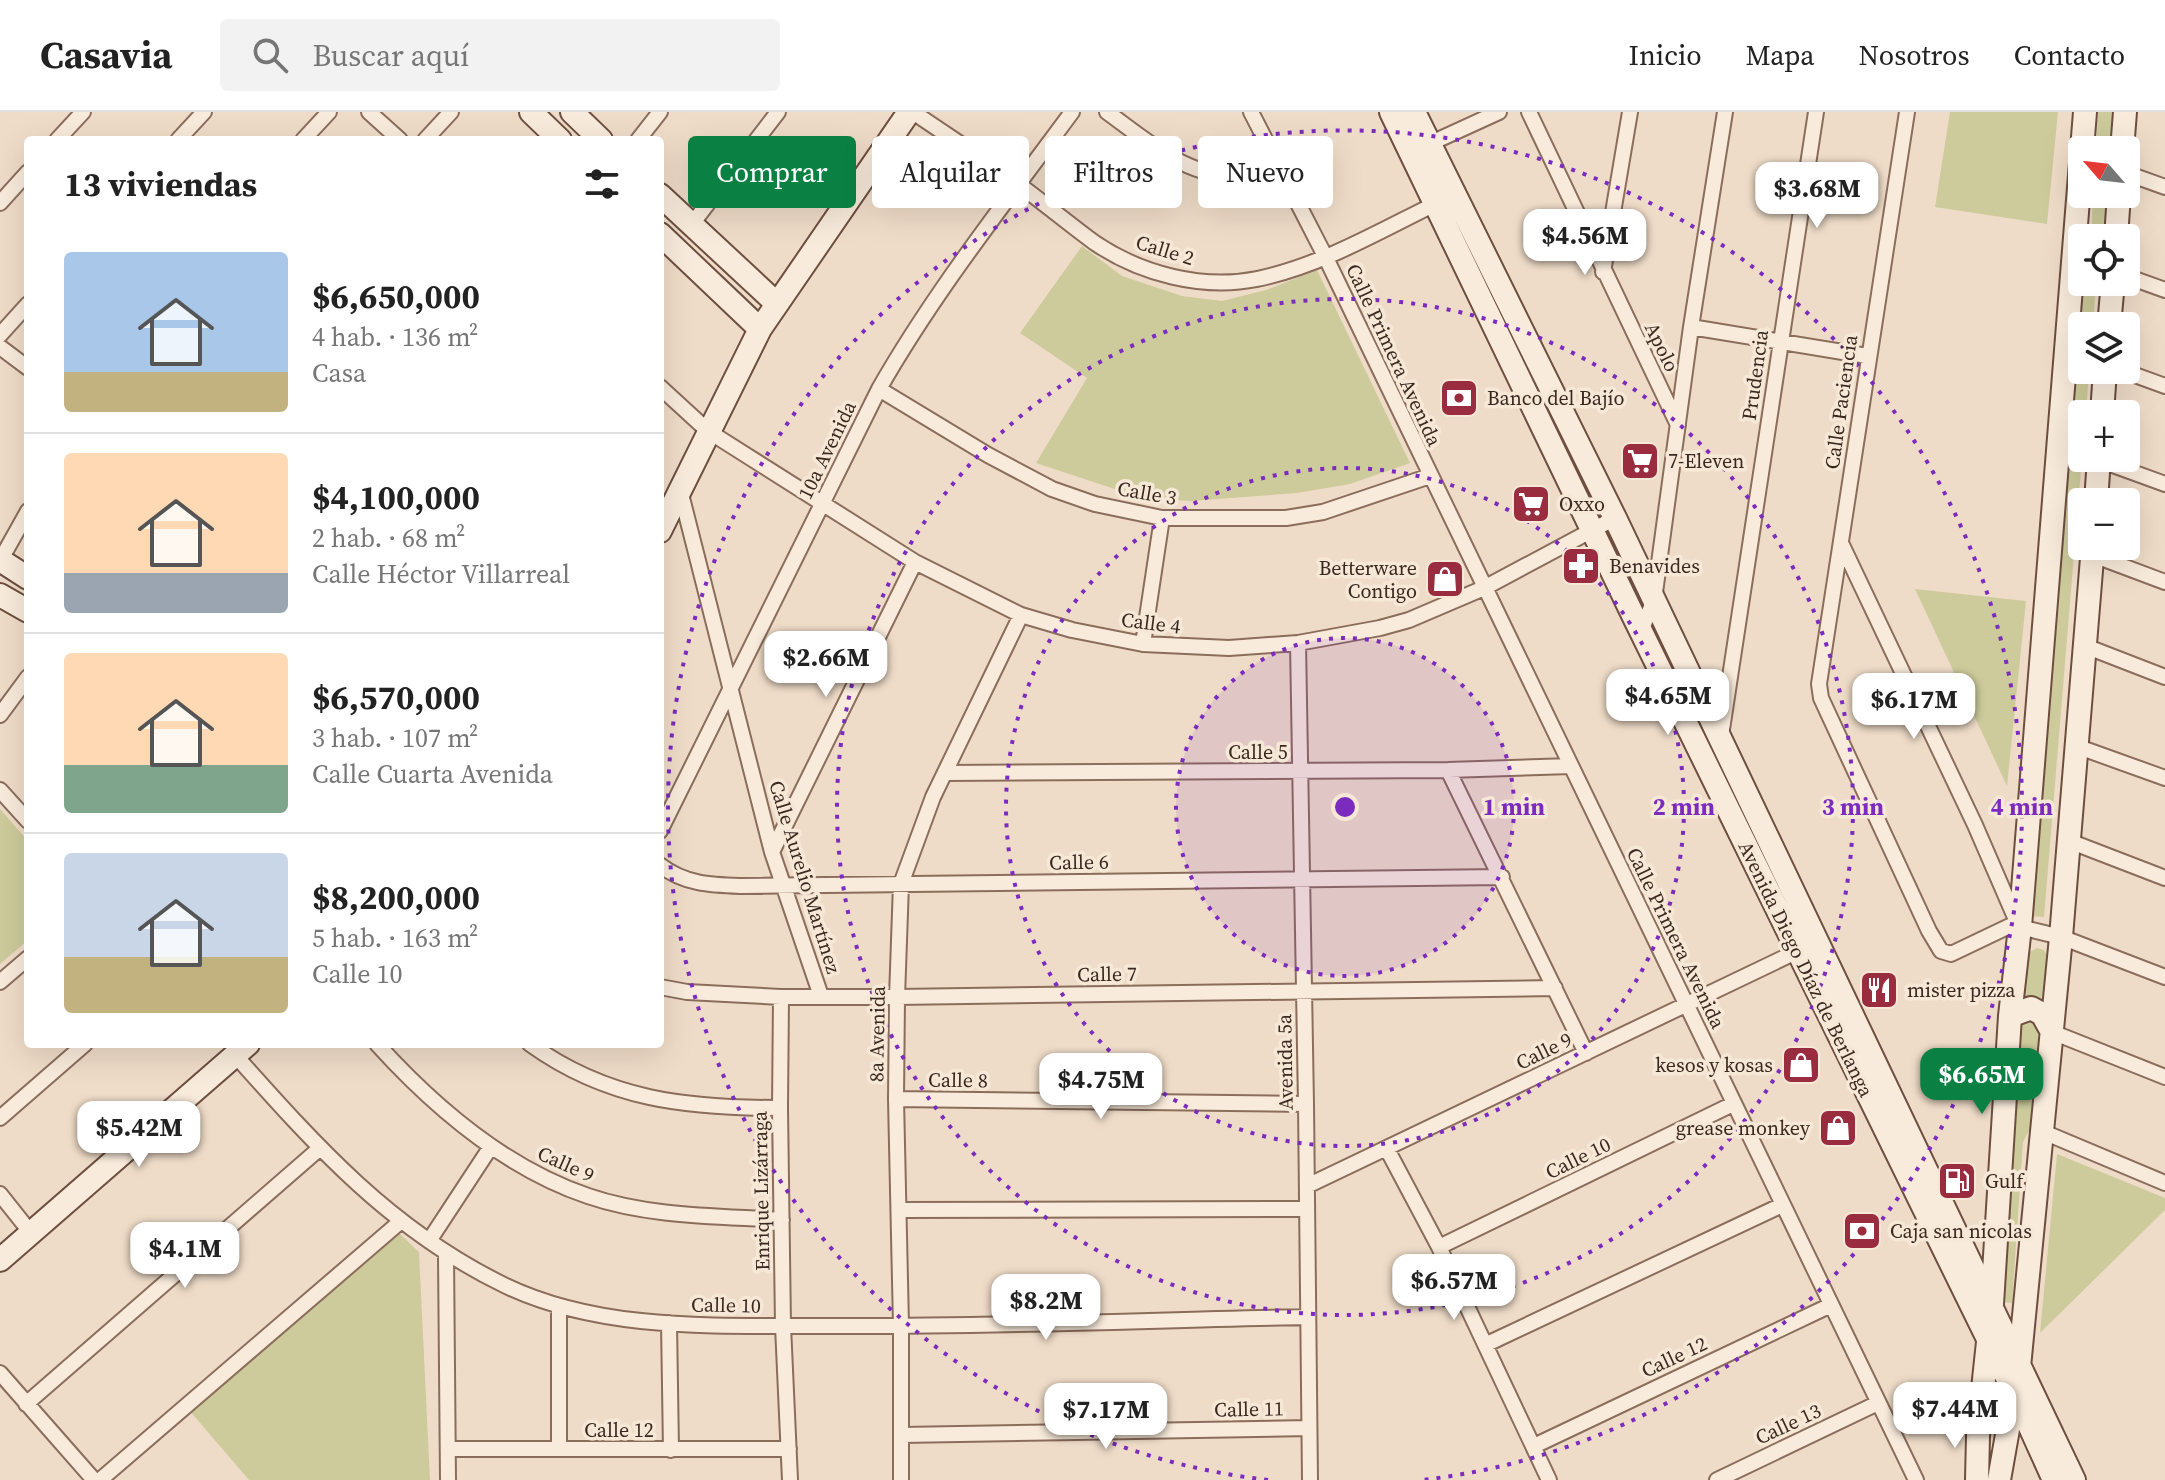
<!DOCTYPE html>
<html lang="es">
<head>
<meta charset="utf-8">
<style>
	body { margin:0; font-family:"Source Serif 4",serif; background:#f2f2f2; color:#222; height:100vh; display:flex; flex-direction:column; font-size:30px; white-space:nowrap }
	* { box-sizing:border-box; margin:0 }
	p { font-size:26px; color:#767676 }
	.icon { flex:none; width:44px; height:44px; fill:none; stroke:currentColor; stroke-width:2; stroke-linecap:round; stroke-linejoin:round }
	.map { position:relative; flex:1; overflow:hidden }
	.panel { position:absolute; left:24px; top:24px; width:640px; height:912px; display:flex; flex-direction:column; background:#fff; border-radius:8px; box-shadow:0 8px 32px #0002 }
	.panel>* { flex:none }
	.guide { position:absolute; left:688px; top:24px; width:760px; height:72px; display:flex; gap:16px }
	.needle { width:52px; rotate:298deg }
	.fabs { position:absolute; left:2068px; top:24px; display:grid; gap:16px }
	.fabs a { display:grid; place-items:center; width:72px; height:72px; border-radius:8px; background:#fff; box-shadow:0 8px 32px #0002; font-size:40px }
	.price { position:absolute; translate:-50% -68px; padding:0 18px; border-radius:16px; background:#fff; color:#222; font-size:26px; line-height:52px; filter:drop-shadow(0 2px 4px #0008) }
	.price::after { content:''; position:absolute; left:50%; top:48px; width:24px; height:18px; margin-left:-12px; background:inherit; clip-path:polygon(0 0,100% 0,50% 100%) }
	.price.on { background:#0b8043; color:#fff }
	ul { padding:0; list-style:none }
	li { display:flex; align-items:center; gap:24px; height:200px; padding:0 40px }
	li+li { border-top:2px solid #e0e0e0 }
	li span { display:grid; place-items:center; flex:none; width:224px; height:160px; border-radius:8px; color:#555 }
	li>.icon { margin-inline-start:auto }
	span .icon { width:96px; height:96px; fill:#fffc; stroke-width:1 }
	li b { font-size:34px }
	h2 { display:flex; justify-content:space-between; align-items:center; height:96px; padding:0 40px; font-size:34px }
	.tag { padding:0 28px; border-radius:8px; background:#fff; box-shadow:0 8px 32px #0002; font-size:28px; line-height:72px }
	.tag.on { background:#0b8043; color:#fff }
	header { display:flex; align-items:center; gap:48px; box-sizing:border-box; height:112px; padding:0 40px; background:#fff; border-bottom:2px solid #e0e0e0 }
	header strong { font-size:38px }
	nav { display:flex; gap:44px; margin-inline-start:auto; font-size:28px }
	.search { width:560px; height:72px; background:#f2f2f2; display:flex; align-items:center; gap:20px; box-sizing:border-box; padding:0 28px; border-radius:8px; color:#767676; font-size:30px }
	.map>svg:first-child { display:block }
	.green { fill:#cdcb9b }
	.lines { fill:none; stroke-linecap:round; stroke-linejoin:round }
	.street-casing { stroke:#8b6d5c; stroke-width:18 }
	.secondary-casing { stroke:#6d4e3f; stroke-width:26 }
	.street { stroke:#f9ebdb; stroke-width:14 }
	.secondary { stroke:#f9ebdb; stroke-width:22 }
	.ring { fill:none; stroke:#7b2cbf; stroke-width:4; stroke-dasharray:4 8 }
	.labels { text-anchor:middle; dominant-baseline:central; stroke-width:7; stroke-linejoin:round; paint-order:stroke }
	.street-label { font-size:20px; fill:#3b2920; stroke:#f6e8d7 }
	.poi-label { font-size:20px; fill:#3b2920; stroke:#f6e8d7; text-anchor:start }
	.centre { fill:#7b2cbf; stroke:#f6e8d7; stroke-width:4 }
	.ring-label { font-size:24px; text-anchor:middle; font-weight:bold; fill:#7b2cbf; stroke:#f6e8d7; stroke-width:7; stroke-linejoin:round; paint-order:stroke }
</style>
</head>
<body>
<header>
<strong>Casavia</strong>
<div class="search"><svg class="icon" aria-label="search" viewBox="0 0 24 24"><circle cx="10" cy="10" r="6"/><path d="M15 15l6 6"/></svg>Buscar aquí</div>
<nav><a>Inicio</a><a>Mapa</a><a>Nosotros</a><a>Contacto</a></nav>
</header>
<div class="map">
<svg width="2165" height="1368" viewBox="0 0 2165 1368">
	<rect width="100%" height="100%" fill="#efdcc8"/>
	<path class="green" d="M1950,0H2058L2047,112L1935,95Z
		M2098,0H2117L2114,38H2096Z
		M2093,82H2109L2105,126H2091Z
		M1082,134L1122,164L1182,184L1222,189L1266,178L1317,158L1410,351L1350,372L1297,381L1191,389L1142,386L1036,351L1087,266L1020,221Z
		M2083,170L2096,172L2093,214H2082V258H2089L2086,302H2082V346L2044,805L2029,804Z
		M1915,477L2026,489L2007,674Z
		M0,697L28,729V828L0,852Z
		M2037,836L2044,838L2048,845L2041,889L2026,886L2023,887L2030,840Z
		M2027,905H2030L2039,916L2033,1011L2023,1030L2012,1191L2002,1190L2020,916Z
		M2057,1042L2165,1086V1098L2040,1221Z
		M397,1119L419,1140L430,1368H249L189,1298Z"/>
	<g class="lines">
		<g class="street-casing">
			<path id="street" d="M369,0L400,28
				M913,0C948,24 984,47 1018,72C1044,91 1069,112 1095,131C1141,162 1202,178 1257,167C1320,154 1378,120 1435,92
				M1107,0C1139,23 1187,65 1228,62C1245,61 1260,53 1275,46
				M1251,0L1326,146L1916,1368
				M1529,0L1678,313
				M1907,0C1876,191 1848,382 1819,572L1821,586L1929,819L1941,839L1951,842L2018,810L2020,815L2061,825L2165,865
				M57,28L83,0
				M178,28L204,0
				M303,28L329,0
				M425,28L451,0
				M638,28L660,0
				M1429,32L1499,0
				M2126,61L2165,75
				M0,91L28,60
				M692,112L778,0
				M1603,160L1630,0
				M2126,164L2165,178
				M1691,215L1867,244
				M0,223L28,192
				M0,235L28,256
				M2121,258L2165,274
				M660,275L708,319L915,450L1021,503L1072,518L1143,532L1229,536L1298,531L1380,516L1409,508L1484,476L1615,406
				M879,277L988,343L1052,377L1095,392L1162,406H1286L1323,400L1430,364
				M2099,348L2165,372
				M680,378L772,740L821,884
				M1842,433L1975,713L2017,810
				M2093,443L2165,470
				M0,449L28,399
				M1641,519L1654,488L1691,215L1725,0
				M1298,531L1306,992L1310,1368
				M1143,532L1162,406
				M2085,534L2165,565
				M0,603L28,565
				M1721,624L1816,0
				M2076,634L2165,666
				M1448,658L1586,941
				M945,661L1448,658L1571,654
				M0,678L28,709
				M660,719L879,277C935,179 1005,91 1072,0
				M2069,729L2165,766
				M772,740L915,450
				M660,753C684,772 711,773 740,774L1502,765
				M0,870L28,846
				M660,875L687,880L781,885H897L1555,876
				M781,885L780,996L783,1214L790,1368
				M2052,920L2165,965
				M377,932C435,996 505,1056 588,1084C649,1105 718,1104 782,1108
				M530,932C608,988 686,996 780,996
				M235,943C317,1035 391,1118 504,1173C603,1221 723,1213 831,1214C990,1215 1149,1208 1308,1205
				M896,987L1306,992
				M0,1006L85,932
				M2041,1019L2165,1071
				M1387,1037L1439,1135L1549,1368
				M1307,1074L1798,839
				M0,1082L31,1121
				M899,1098L1307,1097
				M429,1129L490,1036
				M1439,1135L1733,992
				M446,1143L448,1368
				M669,1211L671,1338
				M1487,1232L1782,1093
				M0,1261L94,1368
				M26,1292L319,1037
				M901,1323L1309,1316
				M1534,1334L1831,1193
				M448,1337H789
				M559,1337V1195
				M100,1368L400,1110
				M901,1368V1214L896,987L897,885L901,772L933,685L1021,503
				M1717,1368L1878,1291"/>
		</g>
		<g class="secondary-casing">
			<path id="secondary" d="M531,0L560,28
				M572,0L601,28
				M1391,0L1633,503L2015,1282L2054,1368
				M1414,0L1615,406L2074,1368
				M2122,38L2125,0
				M660,83L776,191
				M660,122L760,217
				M2116,126L2119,82
				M2109,214L2113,170
				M2102,302L2105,258
				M2096,390L2099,346
				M660,419L760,217L909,0
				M0,448L28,466
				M0,483L28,499
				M2010,904L2031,896L2042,902L2052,920
				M0,1148L248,932
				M1992,1192L2010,904L2020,815L2085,0
				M1977,1368L1978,1324L1988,1230
				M1999,1368L2019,1255L2061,825L2093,434"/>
		</g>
		<use href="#street" class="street"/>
		<use href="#secondary" class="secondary"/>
	</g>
	<circle cx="1345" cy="695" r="169" fill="#7b2cbf" fill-opacity=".12"/>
	<g class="ring">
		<circle cx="1345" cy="695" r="169"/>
		<circle cx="1345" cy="695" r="339"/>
		<circle cx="1345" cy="695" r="508"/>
		<path d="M1268 1368A677 677 0 1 1 1422 1368"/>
	</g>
	<defs>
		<g id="bank-square" transform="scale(2)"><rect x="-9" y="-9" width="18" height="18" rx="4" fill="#9a2c40" stroke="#f6e8d7"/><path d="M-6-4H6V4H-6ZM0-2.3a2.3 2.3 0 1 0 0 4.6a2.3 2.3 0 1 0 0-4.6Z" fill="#fff"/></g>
		<g id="supermarket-square" transform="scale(2)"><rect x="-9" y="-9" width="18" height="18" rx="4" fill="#9a2c40" stroke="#f6e8d7"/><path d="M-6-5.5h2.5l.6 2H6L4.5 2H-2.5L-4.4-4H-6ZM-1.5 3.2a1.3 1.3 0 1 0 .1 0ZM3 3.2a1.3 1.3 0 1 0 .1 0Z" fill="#fff"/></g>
		<g id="pharmacy-square" transform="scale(2)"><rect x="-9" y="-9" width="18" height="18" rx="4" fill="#9a2c40" stroke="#f6e8d7"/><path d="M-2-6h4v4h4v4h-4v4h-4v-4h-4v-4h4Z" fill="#fff"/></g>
		<g id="shop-square" transform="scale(2)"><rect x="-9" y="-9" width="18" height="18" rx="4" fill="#9a2c40" stroke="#f6e8d7"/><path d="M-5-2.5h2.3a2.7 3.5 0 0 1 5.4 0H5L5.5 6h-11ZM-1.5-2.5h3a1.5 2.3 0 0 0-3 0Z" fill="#fff"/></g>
		<g id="restaurant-square" transform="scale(2)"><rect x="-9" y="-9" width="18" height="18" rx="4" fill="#9a2c40" stroke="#f6e8d7"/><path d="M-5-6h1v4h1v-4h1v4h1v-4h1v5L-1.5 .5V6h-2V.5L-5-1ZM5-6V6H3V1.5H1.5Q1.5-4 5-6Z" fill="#fff"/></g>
		<g id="fuel-square" transform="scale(2)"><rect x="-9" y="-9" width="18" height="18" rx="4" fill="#9a2c40" stroke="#f6e8d7"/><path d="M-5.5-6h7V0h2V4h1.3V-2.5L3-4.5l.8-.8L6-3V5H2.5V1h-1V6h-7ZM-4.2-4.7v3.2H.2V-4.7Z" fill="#fff"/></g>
	</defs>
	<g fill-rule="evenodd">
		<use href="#bank-square" x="1459" y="286"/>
		<use href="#supermarket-square" x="1640" y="349"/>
		<use href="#supermarket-square" x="1531" y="392"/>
		<use href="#pharmacy-square" x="1581" y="454"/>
		<use href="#shop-square" x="1445" y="467"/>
		<use href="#restaurant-square" x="1879" y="878"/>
		<use href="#shop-square" x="1801" y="953"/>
		<use href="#shop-square" x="1838" y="1016"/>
		<use href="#fuel-square" x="1957" y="1069"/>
		<use href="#bank-square" x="1862" y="1119"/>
	</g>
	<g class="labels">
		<g class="street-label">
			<text transform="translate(1165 138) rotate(17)">Calle 2</text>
			<text transform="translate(1662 235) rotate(64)">Apolo</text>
			<text transform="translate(1394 243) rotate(65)">Calle Primera Avenida</text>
			<text transform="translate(1755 263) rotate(-82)">Prudencia</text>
			<text transform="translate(1841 290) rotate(-82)">Calle Paciencia</text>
			<text transform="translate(827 338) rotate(-64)">10a Avenida</text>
			<text transform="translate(1147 381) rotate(10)">Calle 3</text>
			<text transform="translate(1151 511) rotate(7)">Calle 4</text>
			<text x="1258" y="640">Calle 5</text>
			<text transform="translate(1079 750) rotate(-1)">Calle 6</text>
			<text transform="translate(805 765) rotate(73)">Calle Aurelio Martínez</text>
			<text transform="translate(1676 826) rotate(64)">Calle Primera Avenida</text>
			<text transform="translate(1806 857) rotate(64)">Avenida Diego Díaz de Berlanga</text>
			<text transform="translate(1107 862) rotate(-1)">Calle 7</text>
			<text transform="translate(877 922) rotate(-89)">8a Avenida</text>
			<text transform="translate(1544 939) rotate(-26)">Calle 9</text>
			<text transform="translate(1285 950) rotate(-91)">Avenida 5a</text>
			<text transform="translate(958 968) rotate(1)">Calle 8</text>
			<text transform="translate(1578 1046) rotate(-26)">Calle 10</text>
			<text transform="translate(566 1052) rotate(24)">Calle 9</text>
			<text transform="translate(761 1079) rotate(-91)">Enrique Lizárraga</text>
			<text transform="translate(726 1193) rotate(1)">Calle 10</text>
			<text transform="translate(1674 1245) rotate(-25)">Calle 12</text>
			<text transform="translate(1249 1297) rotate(-1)">Calle 11</text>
			<text transform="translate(1788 1312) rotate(-25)">Calle 13</text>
			<text x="619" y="1318">Calle 12</text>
		</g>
		<g class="poi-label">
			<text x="1487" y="286">Banco del Bajío</text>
			<text x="1668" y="349">7-Eleven</text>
			<text x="1559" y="392">Oxxo</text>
			<text x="1609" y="454">Benavides</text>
			<text x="1417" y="456" text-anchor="end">Betterware<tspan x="1417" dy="23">Contigo</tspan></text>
			<text x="1907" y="878">mister pizza</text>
			<text x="1773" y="953" text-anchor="end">kesos y kosas</text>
			<text x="1810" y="1016" text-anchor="end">grease monkey</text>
			<text x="1985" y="1069">Gulf</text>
			<text x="1890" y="1119">Caja san nicolas</text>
		</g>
	</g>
	<circle cx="1345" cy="695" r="12" class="centre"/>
	<g class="ring-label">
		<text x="1514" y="703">1 min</text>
		<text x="1684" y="703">2 min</text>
		<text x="1853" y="703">3 min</text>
		<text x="2022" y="703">4 min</text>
	</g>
</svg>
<div class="fabs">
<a><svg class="needle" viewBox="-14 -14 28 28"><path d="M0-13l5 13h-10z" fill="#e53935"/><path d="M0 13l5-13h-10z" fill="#767676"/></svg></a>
<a><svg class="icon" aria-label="locate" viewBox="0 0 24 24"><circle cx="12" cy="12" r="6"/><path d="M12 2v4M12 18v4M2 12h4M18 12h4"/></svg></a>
<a><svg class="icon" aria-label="layers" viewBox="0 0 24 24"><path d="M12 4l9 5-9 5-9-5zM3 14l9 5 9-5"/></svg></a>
<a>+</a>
<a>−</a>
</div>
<b class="price" style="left:1817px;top:118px">$3.68M</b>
<b class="price" style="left:1585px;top:165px">$4.56M</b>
<b class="price" style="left:826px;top:587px">$2.66M</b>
<b class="price" style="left:1668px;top:625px">$4.65M</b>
<b class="price" style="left:1914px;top:629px">$6.17M</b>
<b class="price on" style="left:1982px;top:1004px">$6.65M</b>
<b class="price" style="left:1101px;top:1009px">$4.75M</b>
<b class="price" style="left:139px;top:1057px">$5.42M</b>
<b class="price" style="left:185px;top:1178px">$4.1M</b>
<b class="price" style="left:1454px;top:1210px">$6.57M</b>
<b class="price" style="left:1046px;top:1230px">$8.2M</b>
<b class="price" style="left:1955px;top:1338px">$7.44M</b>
<b class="price" style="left:1106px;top:1339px">$7.17M</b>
<div class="guide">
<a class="tag on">Comprar</a>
<a class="tag">Alquilar</a>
<a class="tag">Filtros</a>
<a class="tag">Nuevo</a>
</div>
<section class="panel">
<h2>13 viviendas<svg class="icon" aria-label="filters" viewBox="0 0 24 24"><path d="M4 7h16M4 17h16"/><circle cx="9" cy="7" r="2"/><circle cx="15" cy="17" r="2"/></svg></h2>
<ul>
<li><span style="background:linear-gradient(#a9c7e8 75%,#c2b280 0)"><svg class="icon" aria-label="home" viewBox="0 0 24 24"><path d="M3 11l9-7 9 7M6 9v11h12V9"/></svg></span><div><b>$6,650,000</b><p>4 hab. · 136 m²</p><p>Casa</p></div></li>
<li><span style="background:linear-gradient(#ffd9b3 75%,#9aa5b1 0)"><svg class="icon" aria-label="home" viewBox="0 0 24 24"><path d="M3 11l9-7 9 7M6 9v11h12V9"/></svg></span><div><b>$4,100,000</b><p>2 hab. · 68 m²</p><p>Calle Héctor Villarreal</p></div></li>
<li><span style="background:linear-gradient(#ffd9b3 70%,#7fa58c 0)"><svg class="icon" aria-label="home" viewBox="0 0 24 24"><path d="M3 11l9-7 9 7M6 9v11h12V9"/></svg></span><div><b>$6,570,000</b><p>3 hab. · 107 m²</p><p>Calle Cuarta Avenida</p></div></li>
<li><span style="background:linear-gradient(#c9d6e8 65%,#c2b280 0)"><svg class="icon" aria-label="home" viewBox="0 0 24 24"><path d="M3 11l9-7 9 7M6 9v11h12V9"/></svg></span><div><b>$8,200,000</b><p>5 hab. · 163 m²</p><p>Calle 10</p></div></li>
</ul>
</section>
</div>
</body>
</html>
